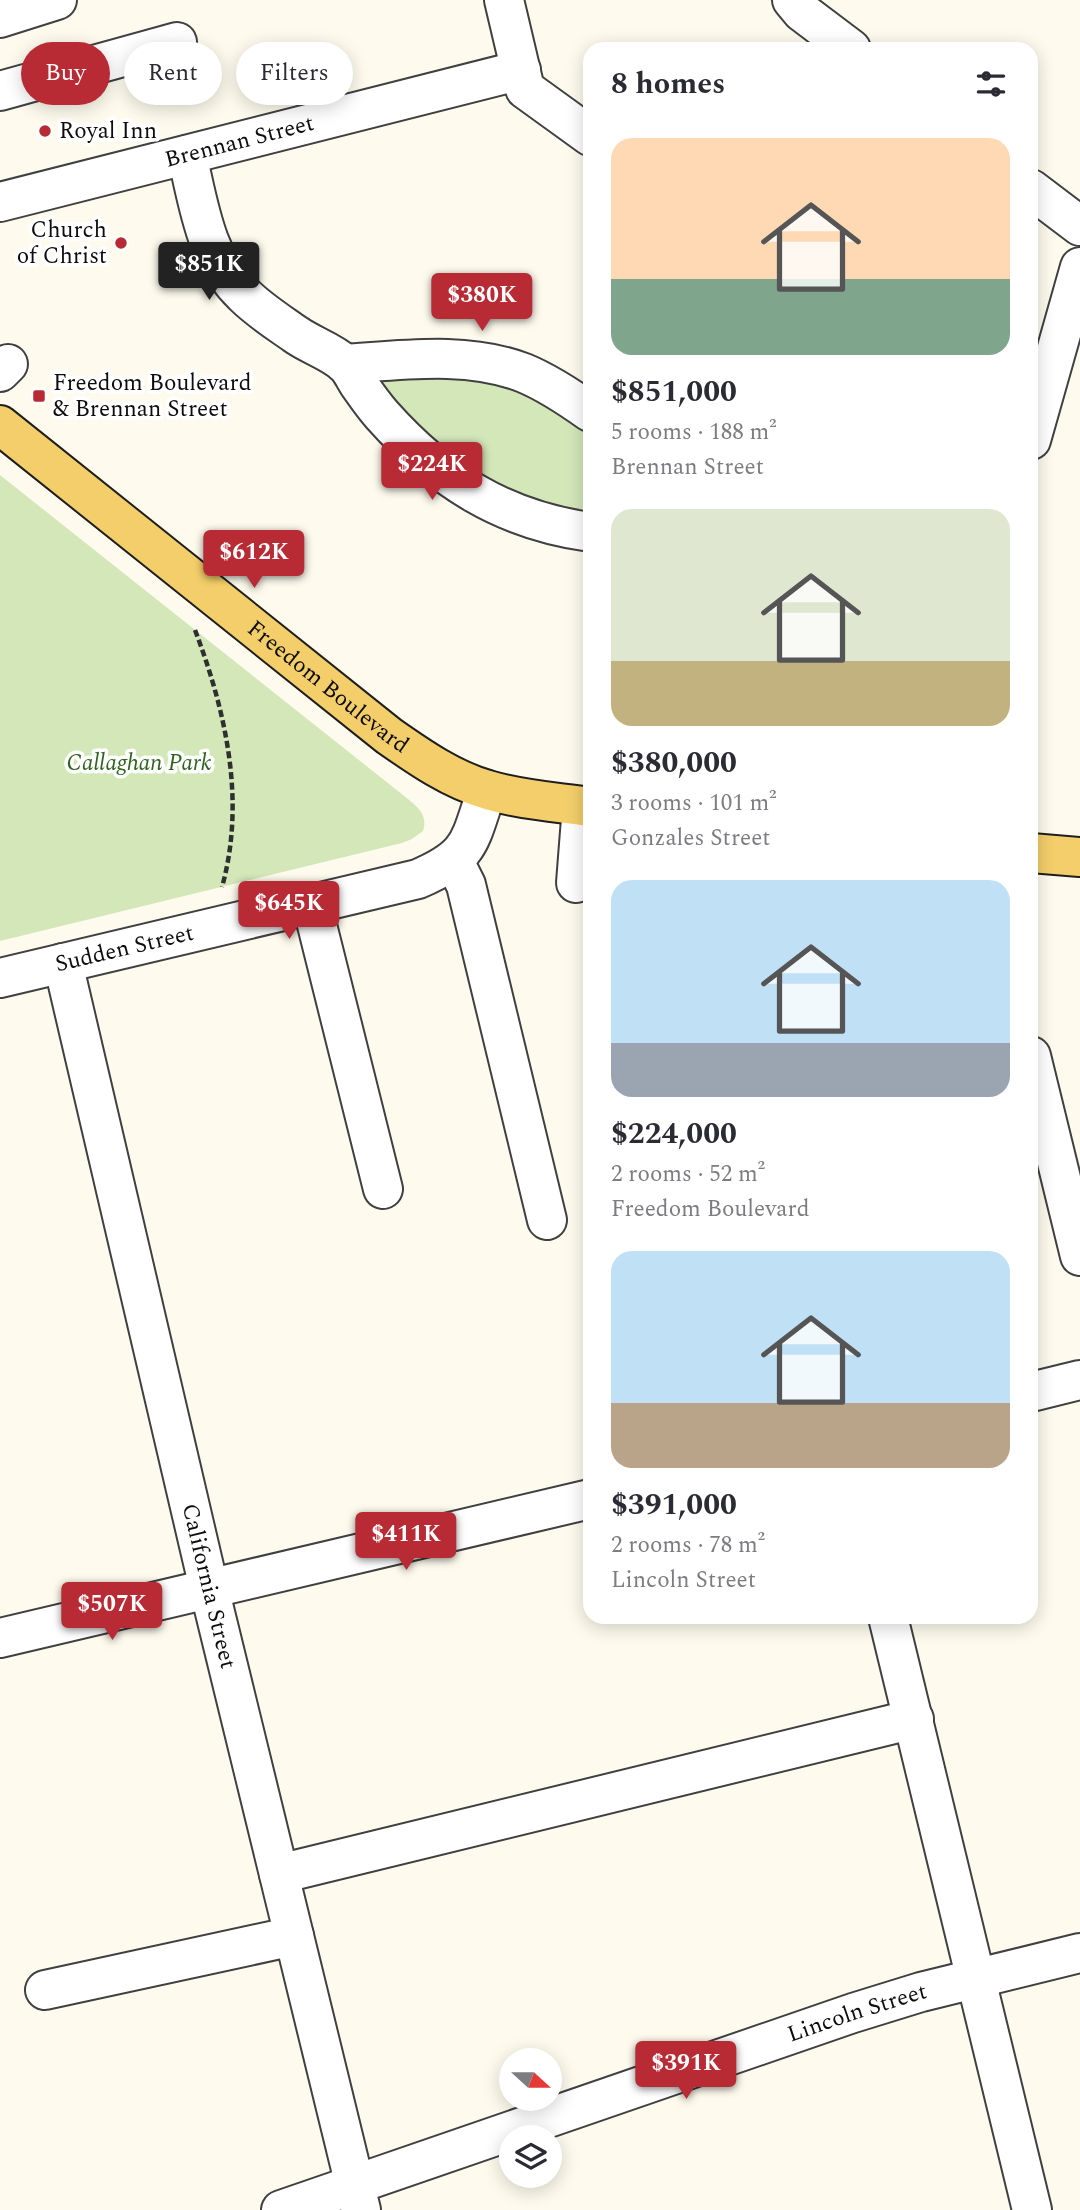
<!DOCTYPE html>
<html lang="en">
<head>
<meta charset="utf-8">
<style>
	body { margin:0; font-family:Spectral,serif; background:#f7f7f7; color:#2b2b33; height:100vh; display:flex; flex-direction:column; font-size:26px; white-space:nowrap }
	* { box-sizing:border-box; margin:0 }
	p { font-size:23px; color:#7c7c81 }
	.icon { flex:none; width:38px; height:38px; fill:none; stroke:currentColor; stroke-width:2; stroke-linecap:round; stroke-linejoin:round }
	.map { position:relative; flex:1; overflow:hidden }
	.panel { position:absolute; left:583px; top:42px; width:455px; height:1582px; display:flex; flex-direction:column; background:#fff; border-radius:21px; box-shadow:0 4px 18px #0003 }
	.panel>* { flex:none }
	.top-card { position:absolute; left:21px; top:42px; width:457px; height:63px; display:flex; gap:14px }
	.needle { width:46px; rotate:111deg }
	.fabs { position:absolute; left:499px; top:2048px; display:grid; gap:14px }
	.fabs a { display:grid; place-items:center; width:63px; height:63px; border-radius:50%; background:#fff; box-shadow:0 4px 18px #0003; font-size:35px }
	.price { position:absolute; translate:-50% -60px; padding:0 16px; border-radius:7px; background:#b82b35; color:#fff; font-size:23px; line-height:46px; filter:drop-shadow(0 2px 4px #0008) }
	.price::after { content:''; position:absolute; left:50%; top:42px; width:21px; height:16px; margin-left:-10px; background:inherit; clip-path:polygon(0 0,100% 0,50% 100%) }
	.price.selected { background:#222; color:#fff }
	ul { padding:0; list-style:none }
	li { display:grid; align-content:center; gap:14px; height:371px; padding:0 28px }
	li span { display:grid; place-items:center; height:217px; border-radius:21px; color:#555 }
	li>.icon { margin-inline-start:auto }
	span .icon { width:126px; height:126px; fill:#fffc; stroke-width:1 }
	li b { font-size:30px }
	h2 { display:flex; justify-content:space-between; align-items:center; height:84px; padding:0 28px; font-size:30px }
	.pill { padding:0 24px; border-radius:32px; background:#fff; box-shadow:0 4px 18px #0003; font-size:24px; line-height:63px }
	.pill.selected { background:#b82b35; color:#fff }
	.map>svg:first-child { display:block }
	.green { fill:#d3e7b9 }
	.lines { fill:none; stroke-linecap:round; stroke-linejoin:round }
	.minor-casing { stroke:#404040; stroke-width:42 }
	.major-casing { stroke:#1e1e1e; stroke-width:42 }
	.path { stroke:#2f2f2f; stroke-width:4.5; stroke-dasharray:7 3.5; stroke-linecap:butt }
	.minor { stroke:#fff; stroke-width:38 }
	.major { stroke:#f3ce6a; stroke-width:38 }
	.poi-dot { fill:#b82b35; stroke:#fff; stroke-width:2.5 }
	.labels { text-anchor:middle; dominant-baseline:central; stroke-width:7; stroke-linejoin:round; paint-order:stroke }
	.poi-label { font-size:23px; fill:#0d0d0d; stroke:#fff; text-anchor:start }
	.street-label { font-size:23px; fill:#0d0d0d; stroke:#fff }
	.park-label { font-size:23px; font-style:italic; fill:#306320; stroke:#fff }
</style>
</head>
<body>
<div class="map">
<svg width="1080" height="2210" viewBox="0 0 1080 2210">
	<rect width="100%" height="100%" fill="#fefbee"/>
	<path class="green" d="M384,371L504,382L590,429V522L463,475L363,374Z
		M0,475L408,799C419,808 428,816 423,831L412,839L402,843L0,941Z"/>
	<g class="lines">
		<g class="minor-casing">
			<g id="minor">
				<path d="M504,0L525,89L590,136"/>
				<path d="M792,0L802,12L851,49"/>
				<path d="M0,18L57,0"/>
				<path d="M0,91L177,42"/>
				<path d="M187,155C199,206 205,258 244,295C259,310 278,322 295,334C310,345 331,351 345,364C351,369 355,379 360,386C367,396 374,406 382,415C440,480 503,520 590,532"/>
				<path d="M1031,189L1080,226"/>
				<path id="s1" d="M0,202L521,70"/>
				<path d="M345,364C404,360 468,351 524,373C548,383 569,397 590,412"/>
				<path d="M0,372L8,364"/>
				<path d="M1031,440L1080,267"/>
				<path d="M454,861L466,885L547,1220"/>
				<path d="M576,883L582,806"/>
				<path d="M312,905L383,1189"/>
				<path id="s2" d="M63,963L209,1588L361,2210"/>
				<path id="s3" d="M0,978L418,879C472,856 469,842 487,790"/>
				<path d="M1031,1056L1080,1256"/>
				<path d="M1031,1392L1080,1380"/>
				<path d="M888,1617L1032,2210"/>
				<path d="M0,1638L590,1499"/>
				<path d="M279,1874L914,1719"/>
				<path d="M45,1990L294,1936"/>
				<path id="s4" d="M281,2210L853,2013L921,1992L1080,1953"/>
			</g>
		</g>
		<g class="major-casing">
			<g id="major">
				<path id="s5" d="M0,425L389,736C419,757 452,780 488,790C521,800 556,802 590,807"/>
				<path d="M1031,853L1080,857"/>
			</g>
		</g>
		<path class="path" d="M195,630C226,712 246,801 222,887"/>
		<use href="#minor" class="minor"/>
		<use href="#major" class="major"/>
	</g>
	<g class="poi-dot">
		<circle cx="45" cy="131" r="7"/>
		<circle cx="121" cy="243" r="7"/>
		<rect x="32" y="389" width="14" height="14" rx="3.5"/>
	</g>
	<g class="labels">
		<g class="poi-label">
			<text x="59" y="131">Royal Inn</text>
			<text x="107" y="230" text-anchor="end">Church<tspan x="107" dy="26">of Christ</tspan></text>
			<text x="53" y="383">Freedom Boulevard<tspan x="53" dy="26">&amp; Brennan Street</tspan></text>
		</g>
		<g class="street-label">
			<text stroke="none"><textPath href="#s1" startOffset="247">Brennan Street</textPath></text>
			<text stroke="none"><textPath href="#s5" startOffset="420">Freedom Boulevard</textPath></text>
			<text stroke="none"><textPath href="#s3" startOffset="128">Sudden Street</textPath></text>
			<text stroke="none"><textPath href="#s2" startOffset="640">California Street</textPath></text>
			<text stroke="none"><textPath href="#s4" startOffset="609">Lincoln Street</textPath></text>
		</g>
		<g class="park-label">
			<text x="139" y="763">Callaghan Park</text>
		</g>
	</g>
</svg>
<div class="fabs">
<a><svg class="needle" viewBox="-14 -14 28 28"><path d="M0-13l5 13h-10z" fill="#e53935"/><path d="M0 13l5-13h-10z" fill="#7c7c81"/></svg></a>
<a><svg class="icon" aria-label="layers" viewBox="0 0 24 24"><path d="M12 4l9 5-9 5-9-5zM3 14l9 5 9-5"/></svg></a>
</div>
<b class="price selected" style="left:209px;top:302px">$851K</b>
<b class="price" style="left:482px;top:333px">$380K</b>
<b class="price" style="left:432px;top:502px">$224K</b>
<b class="price" style="left:254px;top:590px">$612K</b>
<b class="price" style="left:289px;top:941px">$645K</b>
<b class="price" style="left:406px;top:1572px">$411K</b>
<b class="price" style="left:112px;top:1642px">$507K</b>
<b class="price" style="left:686px;top:2101px">$391K</b>
<div class="top-card">
<a class="pill selected">Buy</a>
<a class="pill">Rent</a>
<a class="pill">Filters</a>
</div>
<section class="panel">
<h2>8 homes<svg class="icon" aria-label="filters" viewBox="0 0 24 24"><path d="M4 7h16M4 17h16"/><circle cx="9" cy="7" r="2"/><circle cx="15" cy="17" r="2"/></svg></h2>
<ul>
<li><span style="background:linear-gradient(#ffd9b3 65%,#7fa58c 0)"><svg class="icon" aria-label="home" viewBox="0 0 24 24"><path d="M3 11l9-7 9 7M6 9v11h12V9"/></svg></span><div><b>$851,000</b><p>5 rooms · 188 m²</p><p>Brennan Street</p></div></li>
<li><span style="background:linear-gradient(#dfe7d0 70%,#c2b280 0)"><svg class="icon" aria-label="home" viewBox="0 0 24 24"><path d="M3 11l9-7 9 7M6 9v11h12V9"/></svg></span><div><b>$380,000</b><p>3 rooms · 101 m²</p><p>Gonzales Street</p></div></li>
<li><span style="background:linear-gradient(#bfe0f5 75%,#9aa5b1 0)"><svg class="icon" aria-label="home" viewBox="0 0 24 24"><path d="M3 11l9-7 9 7M6 9v11h12V9"/></svg></span><div><b>$224,000</b><p>2 rooms · 52 m²</p><p>Freedom Boulevard</p></div></li>
<li><span style="background:linear-gradient(#bfe0f5 70%,#b9a48a 0)"><svg class="icon" aria-label="home" viewBox="0 0 24 24"><path d="M3 11l9-7 9 7M6 9v11h12V9"/></svg></span><div><b>$391,000</b><p>2 rooms · 78 m²</p><p>Lincoln Street</p></div></li>
</ul>
</section>
</div>
</body>
</html>
